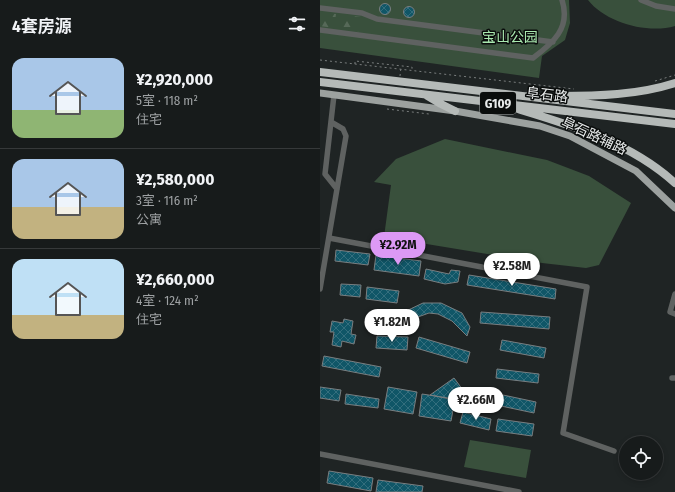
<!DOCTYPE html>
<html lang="zh">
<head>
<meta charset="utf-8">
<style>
	body { margin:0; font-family:"Fira Sans Condensed","Noto Sans SC",sans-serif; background:#242828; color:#f1f3f6; height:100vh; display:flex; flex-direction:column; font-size:15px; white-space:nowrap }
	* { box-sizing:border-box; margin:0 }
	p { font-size:13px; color:#9ea1a3 }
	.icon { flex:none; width:22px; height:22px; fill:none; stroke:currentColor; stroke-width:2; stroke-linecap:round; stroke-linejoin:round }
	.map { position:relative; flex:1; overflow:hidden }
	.panel { display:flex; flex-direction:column; background:#171b1b; width:320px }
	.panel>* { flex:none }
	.tools { position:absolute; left:299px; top:436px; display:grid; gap:8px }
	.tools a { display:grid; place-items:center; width:44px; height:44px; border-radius:50%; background:#171b1b; box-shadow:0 2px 6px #0003,0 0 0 1px #36393a; font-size:20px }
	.price { position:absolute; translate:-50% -34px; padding:0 9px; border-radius:14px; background:#fff; color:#222; font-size:13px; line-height:26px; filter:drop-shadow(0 1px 2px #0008) }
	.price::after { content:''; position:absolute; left:50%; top:24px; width:12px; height:9px; margin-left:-6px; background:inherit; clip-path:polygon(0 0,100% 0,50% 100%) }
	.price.selected { background:#dc99f5; color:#111 }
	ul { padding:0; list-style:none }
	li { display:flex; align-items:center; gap:12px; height:100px; padding:0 12px }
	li+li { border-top:1px solid #36393a }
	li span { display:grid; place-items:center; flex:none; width:112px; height:80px; border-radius:12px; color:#555 }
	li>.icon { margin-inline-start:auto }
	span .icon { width:48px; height:48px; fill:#fffc; stroke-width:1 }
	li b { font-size:17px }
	h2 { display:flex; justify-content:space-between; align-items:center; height:48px; padding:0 12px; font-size:17px }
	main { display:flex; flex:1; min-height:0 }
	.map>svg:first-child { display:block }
	.green { fill:#39503c }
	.forest { fill:url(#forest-firs) }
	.building { fill:url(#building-cross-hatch); stroke:#797e80 }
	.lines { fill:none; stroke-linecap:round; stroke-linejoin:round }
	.path { stroke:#797d7d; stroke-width:1; stroke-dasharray:2 3; stroke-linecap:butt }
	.minor { stroke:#5f6261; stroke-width:5.5 }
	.major { stroke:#9ca19f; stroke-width:7 }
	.highway { stroke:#b5bab8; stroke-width:8 }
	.labels { text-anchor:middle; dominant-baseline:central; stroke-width:3; stroke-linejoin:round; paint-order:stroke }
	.shield { fill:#0a0d0c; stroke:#a5a8a8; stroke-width:1 }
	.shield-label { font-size:13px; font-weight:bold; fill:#e8ebeb }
	.park-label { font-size:14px; fill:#aae9b0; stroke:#0a0d0c }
	.street-label { font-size:14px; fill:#e8ebeb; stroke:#0a0d0c }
</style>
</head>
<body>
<main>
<section class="panel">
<h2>4套房源<svg class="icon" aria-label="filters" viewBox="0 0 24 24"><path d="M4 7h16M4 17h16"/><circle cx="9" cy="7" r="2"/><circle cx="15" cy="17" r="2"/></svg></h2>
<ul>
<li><span style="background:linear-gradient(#a9c7e8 65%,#8fb573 0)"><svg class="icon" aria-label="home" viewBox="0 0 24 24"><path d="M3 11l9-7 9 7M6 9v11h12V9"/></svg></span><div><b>¥2,920,000</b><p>5室 · 118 m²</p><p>住宅</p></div></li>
<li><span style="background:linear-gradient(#a9c7e8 60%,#c2b280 0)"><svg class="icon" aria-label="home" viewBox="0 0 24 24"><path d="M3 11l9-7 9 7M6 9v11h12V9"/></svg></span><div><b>¥2,580,000</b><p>3室 · 116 m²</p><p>公寓</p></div></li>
<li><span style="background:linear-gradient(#bfe0f5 70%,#c2b280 0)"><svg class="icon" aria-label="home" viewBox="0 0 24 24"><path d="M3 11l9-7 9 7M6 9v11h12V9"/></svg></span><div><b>¥2,660,000</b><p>4室 · 124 m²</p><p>住宅</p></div></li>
</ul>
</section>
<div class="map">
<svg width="355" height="492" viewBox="0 0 355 492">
	<defs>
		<pattern id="forest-firs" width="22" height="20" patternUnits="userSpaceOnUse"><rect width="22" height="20" fill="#39503c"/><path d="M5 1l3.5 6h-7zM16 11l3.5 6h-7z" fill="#566958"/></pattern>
		<pattern id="building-cross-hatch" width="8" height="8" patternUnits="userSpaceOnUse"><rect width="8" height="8" fill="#105667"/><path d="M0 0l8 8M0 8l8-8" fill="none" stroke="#336e7d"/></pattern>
	</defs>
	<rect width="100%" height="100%" fill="#1f2424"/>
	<path class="green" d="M0,0H249L250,23L245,40L222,56L219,78L0,48Z
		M268,0H355V26C328,34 286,23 268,0Z
		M125,139L227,160L269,176L311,203L279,265L266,268L222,263L64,237L71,185L54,182L76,159Z
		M150,440L211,450L206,478L144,467Z"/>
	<path class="forest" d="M0,13L16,14L14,28L0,26Z
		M23,15L41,17L45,19L43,32L21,29Z"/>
	<path class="building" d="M59.5 9a5.5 5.5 0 1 1 11 0a5.5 5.5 0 1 1-11 0Z
		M83.5 12a5.5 5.5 0 1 1 11 0a5.5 5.5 0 1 1-11 0Z
		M16,250L50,254L48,265L15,261Z
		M56,255L101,261L99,276L54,270Z
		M106,269L129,274L131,270L140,271L138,282L125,284L104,279Z
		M149,275L236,289L235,299L147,285Z
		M21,284L41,285L40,297L20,295Z
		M47,287L79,291L77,303L46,299Z
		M103,303H121L142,313L150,327L147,336L132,321L118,314L109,313L84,322V312Z
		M161,312L230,317L229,329L160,323Z
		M24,319L33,321L31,334L36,335L34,344L22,341L21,347L12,345L14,332H10L12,321L23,323Z
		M57,336L88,337L87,350L56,348Z
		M99,337L150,352L147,363L96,348Z
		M182,340L226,348L224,358L180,350Z
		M4,356L61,367L59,377L2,366Z
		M177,369L219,374L218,383L176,378Z
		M134,378L143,390L130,399L110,395Z
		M0,387L21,390L19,401L0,398Z
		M68,387L97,392L93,414L64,409Z
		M26,394L59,399L58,408L25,404Z
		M102,394L135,399L131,421L99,416Z
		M183,395L216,402L214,413L181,406Z
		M143,412L171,419L169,430L140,423Z
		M178,419L214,424L212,436L176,431Z
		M9,471L53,478L51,491L7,483Z
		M58,480L103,486L102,492H56Z"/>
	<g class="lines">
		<path class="path" d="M0,60L254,89
			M35,64V61L92,67V70
			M80,76L81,67
			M335,81L355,75
			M67,109L109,114"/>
		<path class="minor" d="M321,0L336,6L355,9
			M0,8L42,13L57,19L233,42
			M0,30L213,58C233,43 251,28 242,0
			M14,95L5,174L17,189
			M9,238L267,287L243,433L294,451
			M0,289L26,136L23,129L11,122
			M355,294L350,312L355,314
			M352,378H355
			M0,454L199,492"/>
		<path class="major" d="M0,93L135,111L220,126L250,136L316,171L355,208"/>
		<path class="highway" d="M0,72L355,114
			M0,82L355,124
			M106,95L121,104L135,111
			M239,96C277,96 318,95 355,83
			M198,109C254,126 311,143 355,183"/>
	</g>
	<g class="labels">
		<rect class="shield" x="160" y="92" width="36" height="22" rx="3"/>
		<g class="shield-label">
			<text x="178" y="103">G109</text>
		</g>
		<g class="park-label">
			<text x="190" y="37">宝山公园</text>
		</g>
		<g class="street-label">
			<text transform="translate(227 95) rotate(7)">阜石路</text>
			<text transform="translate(274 136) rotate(25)">阜石路辅路</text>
		</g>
	</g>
</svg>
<div class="tools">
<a><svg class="icon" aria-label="locate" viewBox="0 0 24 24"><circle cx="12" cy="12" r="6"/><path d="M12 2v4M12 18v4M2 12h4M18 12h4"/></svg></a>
</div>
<b class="price selected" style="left:78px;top:266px">¥2.92M</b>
<b class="price" style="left:192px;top:287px">¥2.58M</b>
<b class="price" style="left:72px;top:343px">¥1.82M</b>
<b class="price" style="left:156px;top:421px">¥2.66M</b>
</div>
</main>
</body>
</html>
